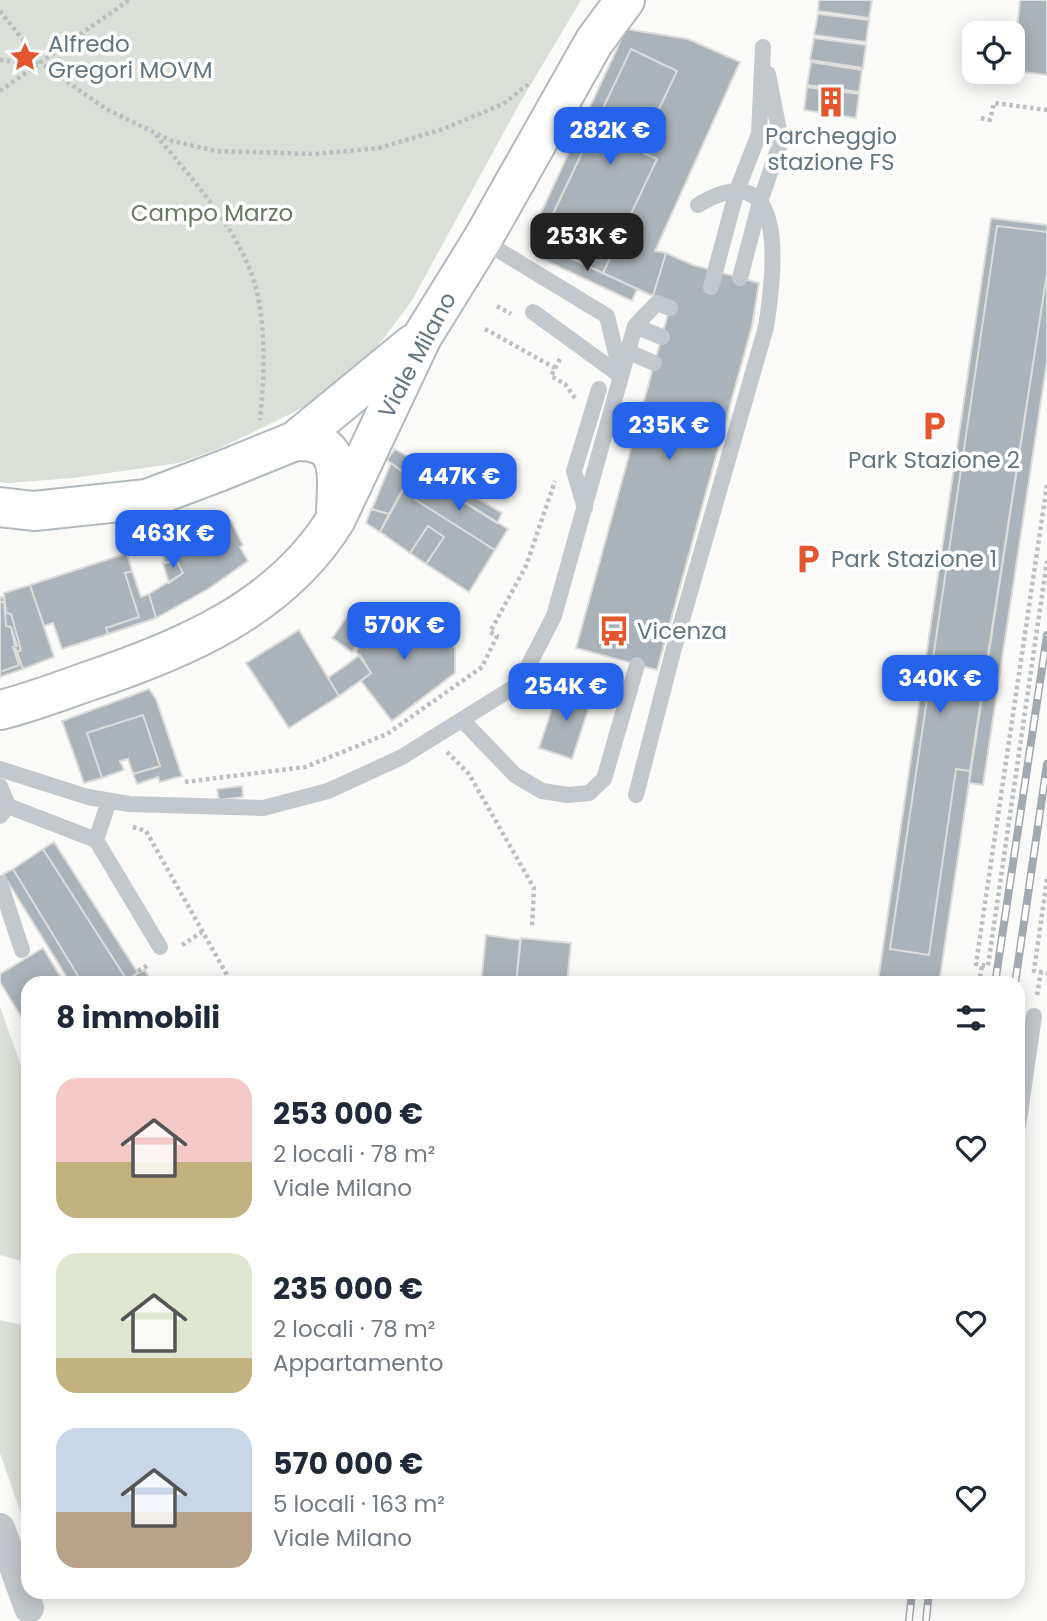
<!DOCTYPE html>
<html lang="it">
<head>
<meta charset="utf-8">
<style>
	body { margin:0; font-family:Poppins,sans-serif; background:#f2f2f3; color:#1f2937; height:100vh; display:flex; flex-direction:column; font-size:26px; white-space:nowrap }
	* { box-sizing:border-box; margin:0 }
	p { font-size:23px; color:#747a83 }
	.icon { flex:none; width:38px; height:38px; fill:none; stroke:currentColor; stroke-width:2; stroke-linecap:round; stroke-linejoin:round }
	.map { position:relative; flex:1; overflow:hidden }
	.drawer { position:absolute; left:21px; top:976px; width:1004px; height:623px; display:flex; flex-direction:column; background:#fff; border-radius:21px; box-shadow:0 4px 18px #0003 }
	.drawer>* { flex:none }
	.fabs { position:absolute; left:962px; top:21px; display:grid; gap:14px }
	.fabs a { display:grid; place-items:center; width:63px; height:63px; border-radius:14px; background:#fff; box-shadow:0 4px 18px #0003; font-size:35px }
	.price { position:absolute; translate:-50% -60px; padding:0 16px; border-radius:14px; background:#2563eb; color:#fff; font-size:23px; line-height:46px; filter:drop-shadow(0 2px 4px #0008) }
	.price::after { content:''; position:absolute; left:50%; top:42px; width:21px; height:16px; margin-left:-10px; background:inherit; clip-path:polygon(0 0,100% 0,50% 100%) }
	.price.current { background:#222; color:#fff }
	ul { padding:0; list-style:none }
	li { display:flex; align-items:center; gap:21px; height:175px; padding:0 35px }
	li span { display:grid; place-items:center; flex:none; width:196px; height:140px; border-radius:21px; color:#555 }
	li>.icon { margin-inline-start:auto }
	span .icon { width:84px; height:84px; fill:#fffc; stroke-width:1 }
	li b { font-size:30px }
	h2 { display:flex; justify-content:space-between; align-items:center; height:84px; padding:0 35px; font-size:30px }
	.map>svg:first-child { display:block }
	.green { fill:#dadfd7 }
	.building { fill:#aab3b9; stroke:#dcdcda; stroke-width:2 }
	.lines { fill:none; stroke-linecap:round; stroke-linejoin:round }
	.secondary-casing { stroke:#b3babf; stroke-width:42 }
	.path { stroke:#bbbfc2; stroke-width:4.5; stroke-dasharray:3.5 3.5; stroke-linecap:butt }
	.service { stroke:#c3c8cc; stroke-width:16 }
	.minor { stroke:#c3c8cc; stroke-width:30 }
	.secondary { stroke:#fff; stroke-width:38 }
	.rail-casing { stroke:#a2aab0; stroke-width:8 }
	.rail { stroke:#fff; stroke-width:5; stroke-dasharray:16; stroke-linecap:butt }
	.labels { text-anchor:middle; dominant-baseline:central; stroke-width:7; stroke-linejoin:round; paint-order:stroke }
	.poi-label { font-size:23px; fill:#657683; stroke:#fff; text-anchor:start }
	.park-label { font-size:23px; fill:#687a64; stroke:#fff }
	.street-label { font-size:23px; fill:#657683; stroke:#fff }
</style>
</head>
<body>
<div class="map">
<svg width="1047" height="1621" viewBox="0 0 1047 1621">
	<rect width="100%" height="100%" fill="#fafaf8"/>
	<path class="green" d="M0,0H581L521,101L411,302L371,355L315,402L218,449L179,463L73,478L8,483L0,482Z
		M0,1007L28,1085V1263L0,1255Z
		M0,1320L28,1326V1534L0,1453Z"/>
	<path class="building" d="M819,0H872L869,18L818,11Z
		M1020,0H1047V75L1013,71Z
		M818,14L869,20L866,42L814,35Z
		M626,29L688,39L740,62L655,251L666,253L653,296L603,273L657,159L639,151L677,71L631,49L547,227L540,215Z
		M814,38L866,45L863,68L810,60Z
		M631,49L677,71L639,151L657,159L603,273L539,243Z
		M811,62L862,70L859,92L807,85Z
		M807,87L859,94L856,118L804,110Z
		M991,218L1047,225V232L997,226L890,949L929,955L956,769L970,771L969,783L939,984L878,981Z
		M997,226L1047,232V273L970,771L956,769L929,955L890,949Z
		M542,245L637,289L632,301L536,256Z
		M666,253L693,265L759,283L752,326L657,670L576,648L669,310L671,304L653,296Z
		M1047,273V361L983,785L969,783Z
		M395,449L438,475L432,487L417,477L415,481L387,460Z
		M391,463L410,477L389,514L372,509Z
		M438,475L502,513L497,523L434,483Z
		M410,477L415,481L419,478L408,495L495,550L469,592L426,564L444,537L428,526L410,553L380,532Z
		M419,478L432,487L434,483L508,529L495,550L408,495Z
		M371,509L389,514L380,532L366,523Z
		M231,521L243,545L240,547L248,561L208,589L156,618L149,594L183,573L177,561L165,563L161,544Z
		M428,526L444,537L426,564L410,553Z
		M127,553L132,571L125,573L139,617L106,628L108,634L62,649L53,623L44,626L30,585Z
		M177,561L183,573L169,583L163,563Z
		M132,571L141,597L149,594L156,618L108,634L106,628L139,617L125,573Z
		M30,585L54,657L23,669L17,652L21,650L11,614L6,613L4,593Z
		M0,597L4,598L6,613L11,614L21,650L17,652L23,669L0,677V672L19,665L13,647L17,646L11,627L6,626L4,602H0Z
		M0,602H4L6,626L11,627L19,665L0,672Z
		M388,605L455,648V673L392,721L361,681L371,673L356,651Z
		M350,613L370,627L352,652L332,638Z
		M299,630L339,696L289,728L246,663Z
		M360,655L371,673L339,696L328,678Z
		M559,687L592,698L572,759L539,748Z
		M149,689L156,699L182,776L160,782L158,777L137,784L133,774L160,766L143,715L87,733L102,778L84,783L62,721Z
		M143,715L160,766L133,774L128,759L120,761L124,770L102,778L87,733Z
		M242,786L243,797L219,800L217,789Z
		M54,842L138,973L127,980L43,849Z
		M43,849L127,980L121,984H83L13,869Z
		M13,869L83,984H71L3,874Z
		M486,935L520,940L516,984H481Z
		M521,938L571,943L567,984H516Z
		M43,948L65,984H28V1028L0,982V974Z
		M145,970L153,984H121L138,973Z"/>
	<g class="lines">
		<g class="secondary-casing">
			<path id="secondary" d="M295,441C343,439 338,473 336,510
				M0,507L34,511L147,499L221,471L295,441L413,344
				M0,710C29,703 58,692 86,682C182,650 281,609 336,519L422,337L482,240L594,42L625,0"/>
		</g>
		<path class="path" d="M0,11L42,64L106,109L172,141L216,151L315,154L379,148L443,129L503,104L531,82
			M0,60L41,64
			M0,91L129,0
			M981,118L990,120L994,103L1047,110
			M156,135C194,182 246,236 258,297C266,338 264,380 260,420
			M497,306L511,314
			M485,329L555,368
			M560,359L551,376L565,384L575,398
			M1047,485L976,964L988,966L1047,561
			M447,752L469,774L534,888L532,927
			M185,782L305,767L387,734L482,667L497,636L490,632L526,566L555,481
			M133,827L146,831L232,984
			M1047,879L1034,971L1047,973
			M182,945L202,932
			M138,971L150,964
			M979,984L982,965
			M1037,995L1041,972"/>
		<path class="service" d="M482,240L607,316L621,374
			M740,278L760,202L781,141L768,74
			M711,287L737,190L759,134L763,47
			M533,312L621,376
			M635,326L662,337
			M629,352L654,363
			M585,508L574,471L599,389
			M463,721L515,775L542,791L568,795L589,793L604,779L637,665
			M0,769L88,797L129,804L263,808L328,791L402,757L519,684L554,616L635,326L657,303L670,308
			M0,786L8,806L0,816
			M636,795L674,648L766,327C774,276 791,149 698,205
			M109,801L96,840L160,947
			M8,806L96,840
			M0,883L22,950
			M1018,1126L1034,1016"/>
		<path class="minor" d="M0,1528L29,1608"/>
		<use href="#secondary" class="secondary"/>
		<g class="rail-casing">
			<path id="rail" d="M995,984L1047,635
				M1015,984L1047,764
				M909,1621L912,1592
				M926,1621L929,1592"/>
		</g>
		<use href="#rail" class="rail"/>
	</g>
	<defs>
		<g id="sight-bare" transform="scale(2.415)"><path d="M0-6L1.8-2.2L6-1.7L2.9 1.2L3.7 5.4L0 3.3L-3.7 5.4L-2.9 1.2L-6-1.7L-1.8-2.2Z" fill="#e4572e" stroke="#fff" stroke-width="2.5" paint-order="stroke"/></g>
		<g id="building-bare" transform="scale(2.415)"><path d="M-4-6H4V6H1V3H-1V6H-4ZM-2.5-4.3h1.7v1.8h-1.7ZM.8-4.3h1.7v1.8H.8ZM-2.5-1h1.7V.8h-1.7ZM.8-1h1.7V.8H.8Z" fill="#e4572e" stroke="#fff" stroke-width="2.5" paint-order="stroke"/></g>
		<g id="parking-bare" transform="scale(2.415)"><path d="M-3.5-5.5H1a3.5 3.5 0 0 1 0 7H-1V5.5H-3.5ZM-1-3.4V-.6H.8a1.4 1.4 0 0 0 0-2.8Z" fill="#e4572e" stroke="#fff" stroke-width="2.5" paint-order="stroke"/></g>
		<g id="bus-bare" transform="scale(2.415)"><path d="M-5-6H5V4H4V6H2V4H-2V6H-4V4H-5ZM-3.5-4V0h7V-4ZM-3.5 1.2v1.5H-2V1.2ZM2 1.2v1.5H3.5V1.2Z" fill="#e4572e" stroke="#fff" stroke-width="2.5" paint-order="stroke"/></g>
	</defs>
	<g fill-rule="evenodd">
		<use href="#sight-bare" x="25" y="57"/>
		<use href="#building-bare" x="831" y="102"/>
		<use href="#parking-bare" x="934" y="426"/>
		<use href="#parking-bare" x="808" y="559"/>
		<use href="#bus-bare" x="614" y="631"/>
	</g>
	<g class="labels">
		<g class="poi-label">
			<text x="48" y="44">Alfredo<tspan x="48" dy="26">Gregori MOVM</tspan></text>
			<text x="831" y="136" text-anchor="middle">Parcheggio<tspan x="831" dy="26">stazione FS</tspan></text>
			<text x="934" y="460" text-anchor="middle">Park Stazione 2</text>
			<text x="831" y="559">Park Stazione 1</text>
			<text x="637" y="631">Vicenza</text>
		</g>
		<g class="park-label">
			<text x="212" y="213">Campo Marzo</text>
		</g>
		<g class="street-label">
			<text transform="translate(417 355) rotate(-62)">Viale Milano</text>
		</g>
	</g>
</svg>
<div class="fabs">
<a><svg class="icon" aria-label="locate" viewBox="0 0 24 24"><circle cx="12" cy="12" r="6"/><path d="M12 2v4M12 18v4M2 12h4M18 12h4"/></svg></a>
</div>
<b class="price" style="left:610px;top:167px">282K €</b>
<b class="price current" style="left:587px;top:273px">253K €</b>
<b class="price" style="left:669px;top:462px">235K €</b>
<b class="price" style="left:459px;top:513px">447K €</b>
<b class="price" style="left:173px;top:570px">463K €</b>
<b class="price" style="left:404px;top:662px">570K €</b>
<b class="price" style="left:940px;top:715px">340K €</b>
<b class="price" style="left:566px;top:723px">254K €</b>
<section class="drawer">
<h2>8 immobili<svg class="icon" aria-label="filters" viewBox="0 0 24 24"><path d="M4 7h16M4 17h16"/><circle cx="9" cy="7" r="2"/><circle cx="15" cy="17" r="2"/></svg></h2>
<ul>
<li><span style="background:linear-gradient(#f6c9c9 60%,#c2b280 0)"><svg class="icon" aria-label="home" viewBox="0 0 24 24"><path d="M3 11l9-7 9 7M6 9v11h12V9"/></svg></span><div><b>253 000 €</b><p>2 locali · 78 m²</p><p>Viale Milano</p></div><svg class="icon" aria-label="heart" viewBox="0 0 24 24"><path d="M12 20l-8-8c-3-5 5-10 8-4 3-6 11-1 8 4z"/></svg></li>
<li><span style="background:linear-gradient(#dfe7d0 75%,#c2b280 0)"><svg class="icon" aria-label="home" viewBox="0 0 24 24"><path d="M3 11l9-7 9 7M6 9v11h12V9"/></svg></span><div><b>235 000 €</b><p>2 locali · 78 m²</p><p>Appartamento</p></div><svg class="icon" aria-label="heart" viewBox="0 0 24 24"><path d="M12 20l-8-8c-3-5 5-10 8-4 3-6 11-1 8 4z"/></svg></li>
<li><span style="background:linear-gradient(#c9d6e8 60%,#b9a48a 0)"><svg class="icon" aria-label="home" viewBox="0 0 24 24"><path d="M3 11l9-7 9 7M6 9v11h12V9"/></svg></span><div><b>570 000 €</b><p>5 locali · 163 m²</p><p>Viale Milano</p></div><svg class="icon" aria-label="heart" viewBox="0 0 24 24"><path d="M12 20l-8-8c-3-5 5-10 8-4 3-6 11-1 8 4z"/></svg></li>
</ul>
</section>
</div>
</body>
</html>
